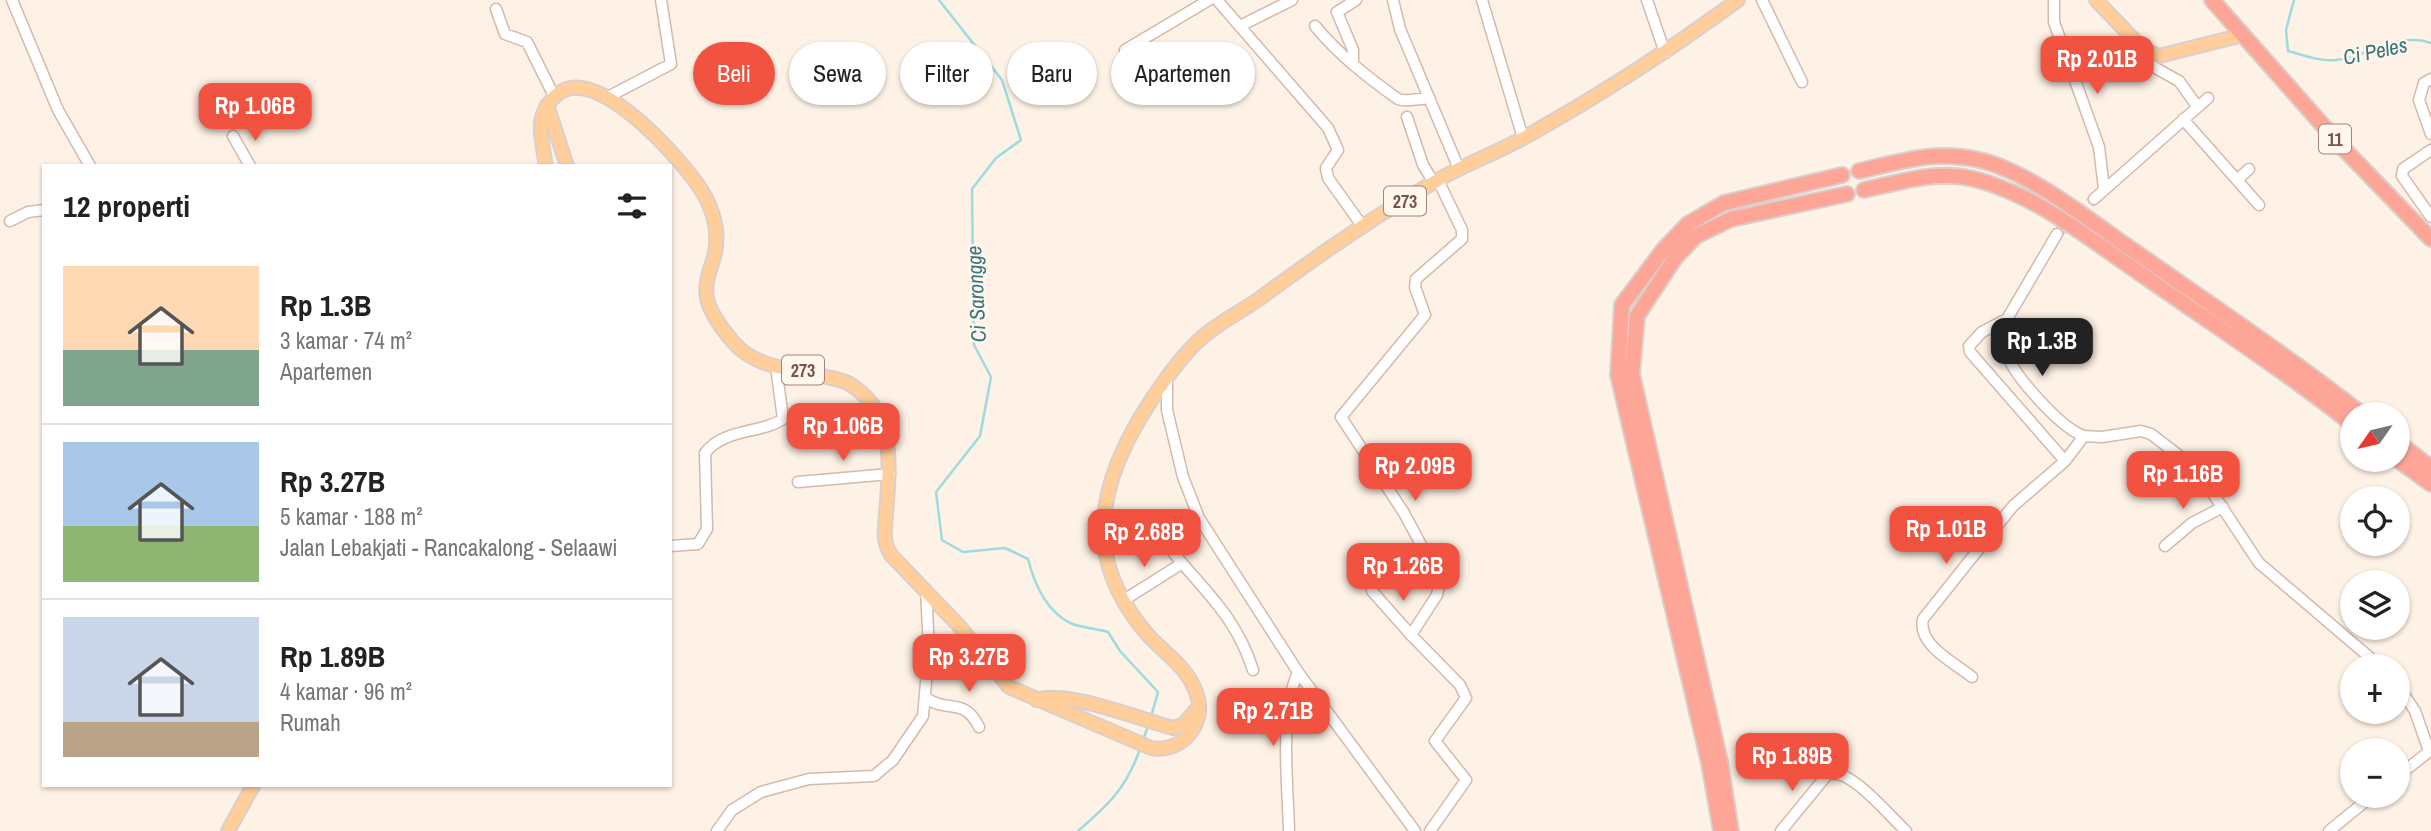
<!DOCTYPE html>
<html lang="id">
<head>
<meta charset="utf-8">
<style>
	body { margin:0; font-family:"Archivo Narrow",sans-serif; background:#f2f2f2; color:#222; height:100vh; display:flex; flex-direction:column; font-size:26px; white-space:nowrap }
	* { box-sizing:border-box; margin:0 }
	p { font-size:23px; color:#767676 }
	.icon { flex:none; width:38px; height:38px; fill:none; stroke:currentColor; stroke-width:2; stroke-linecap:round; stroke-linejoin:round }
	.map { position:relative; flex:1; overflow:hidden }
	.side { position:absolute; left:42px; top:164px; width:630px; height:623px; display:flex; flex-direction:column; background:#fff; border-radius:0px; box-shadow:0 2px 5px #0004 }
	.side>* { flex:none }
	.guide { position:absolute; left:693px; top:42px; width:665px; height:63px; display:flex; gap:14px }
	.needle { width:46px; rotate:236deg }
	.controls { position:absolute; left:2340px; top:402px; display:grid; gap:14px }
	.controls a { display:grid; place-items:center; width:70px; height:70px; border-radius:50%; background:#fff; box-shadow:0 2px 5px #0004; font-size:35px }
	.price { position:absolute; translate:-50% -60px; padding:0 16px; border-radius:14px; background:#f25240; color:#fff; font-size:23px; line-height:46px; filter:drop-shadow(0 2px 4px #0008) }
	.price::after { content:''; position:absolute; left:50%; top:42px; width:21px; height:16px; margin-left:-10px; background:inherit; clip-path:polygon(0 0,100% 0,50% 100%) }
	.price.selected { background:#222; color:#fff }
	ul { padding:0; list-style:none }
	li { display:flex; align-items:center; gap:21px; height:175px; padding:0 21px }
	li+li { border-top:2px solid #e0e0e0 }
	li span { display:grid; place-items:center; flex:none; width:196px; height:140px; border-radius:0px; color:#555 }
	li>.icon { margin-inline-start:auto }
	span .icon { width:84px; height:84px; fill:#fffc; stroke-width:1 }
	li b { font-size:30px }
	h2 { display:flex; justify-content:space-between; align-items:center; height:84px; padding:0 21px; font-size:30px }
	.chip { padding:0 24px; border-radius:32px; background:#fff; box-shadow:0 2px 5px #0004; font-size:24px; line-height:63px }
	.chip.selected { background:#f25240; color:#fff }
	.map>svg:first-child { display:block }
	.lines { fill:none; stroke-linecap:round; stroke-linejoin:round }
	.stream { stroke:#9ddbdd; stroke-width:2.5 }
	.minor-tunnel { stroke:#ddcabe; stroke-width:10; stroke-dasharray:10 5; stroke-linecap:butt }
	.minor-casing { stroke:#d4b9ad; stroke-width:13 }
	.major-casing { stroke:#dacfcb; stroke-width:16 }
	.highway-casing { stroke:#dacfcb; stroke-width:18 }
	.minor { stroke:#fff; stroke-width:10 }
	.major { stroke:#ffce9b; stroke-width:12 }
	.highway { stroke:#fda597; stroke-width:14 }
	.labels { text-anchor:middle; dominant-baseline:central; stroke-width:5; stroke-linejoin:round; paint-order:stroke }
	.shield { fill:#fff6ed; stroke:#a28479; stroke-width:2 }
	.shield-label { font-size:18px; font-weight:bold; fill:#7a5347 }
	.water-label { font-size:21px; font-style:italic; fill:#377679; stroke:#fff6ed }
</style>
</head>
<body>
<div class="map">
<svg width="2431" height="831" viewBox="0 0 2431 831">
	<rect width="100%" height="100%" fill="#fef1e5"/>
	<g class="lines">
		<path class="stream" d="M939,0L1002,80L1021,140L996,158L972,189L974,345L991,377L980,436L936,492L942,540L963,552L1005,548L1028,559C1034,583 1045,610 1070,623C1079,627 1097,629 1108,632L1120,651L1158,692L1151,717
			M2294,0L2286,30L2288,51C2303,55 2321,62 2336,60C2366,57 2401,31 2431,43
			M1143,740L1148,726
			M1078,831C1108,805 1126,789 1140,749"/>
		<path class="minor-tunnel" d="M2057,234L2094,199"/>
		<g class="minor-casing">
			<path id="minor" d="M12,0L58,110L90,166
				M1217,0L1328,128L1338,150L1326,168L1328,178L1363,227
				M1393,0L1400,29L1459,169
				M1482,0L1523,138
				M1647,0L1665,53
				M1762,0L1802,82
				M2054,0V22L2099,147L2104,189
				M496,9L505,34L527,42L554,96
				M1242,25L1292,0
				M1315,26C1339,55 1367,77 1398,99C1408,103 1419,97 1430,99
				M1125,50L1209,0
				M2144,50L2141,56L2143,61L2179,81L2197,106
				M1353,64V50L1337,12L1356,0
				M2431,79L2424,83L2419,100L2431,134
				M606,98L671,64L661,0
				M1407,117L1423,165L1434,183
				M2183,119L2259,205
				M233,136L250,166
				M2431,150L2403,169L2402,176L2431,217
				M2238,179L2249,169
				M2094,199L2208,98
				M10,221L28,212L44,210
				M2057,234L2007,319L1982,332L1969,346L1970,352L2065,461L2084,436L2102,437L2141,431L2151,434L2186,461L2208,486L2259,563L2381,667
				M2007,319C2005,333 2003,344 2008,357C2017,379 2062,429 2084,436
				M1167,381V410L1183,477L1199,518L1298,672L1415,831
				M798,482L890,474
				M1157,531C1193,583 1233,607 1253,670
				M670,546L698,544L707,529L705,453C724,428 761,434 783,419L776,366
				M2165,546L2192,523L2223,507
				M1372,591L1411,635
				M1124,600L1181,564
				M1972,677C1955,663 1917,645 1923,619L2013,506L2065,461
				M2398,686L2415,711L2429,751
				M925,697C946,714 964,696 979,727
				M2398,776L2431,750
				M717,831L732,810L761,792L809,779L874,776L893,760L923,716L929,649L926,590
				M1289,831C1288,783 1279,716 1298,672
				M1430,831L1466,780L1435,741L1466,698L1460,685L1411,635L1437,595L1440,580L1404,513L1341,417L1425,315L1415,287L1416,279L1462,239V230L1438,180
				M1781,831L1827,775C1848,764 1889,816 1906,831
				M2329,831L2372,796"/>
		</g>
		<g class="major-casing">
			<path id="major" d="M2096,0L2144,50L2159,56L2243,35
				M547,105L567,166
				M546,166C544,153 540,138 541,124C542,112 549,100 559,93C598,64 683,161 702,191C714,211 720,234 714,257C710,270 704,284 707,298C710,314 724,331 734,343C761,374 812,369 848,383C896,411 890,464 886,513C885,529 882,541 891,555L960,627L1009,687L1151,748C1181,754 1207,724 1197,695C1188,667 1166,655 1147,634C1095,573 1092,514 1126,444C1141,413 1173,365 1198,341C1216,324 1239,313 1259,299C1319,255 1380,212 1445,176C1471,162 1500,151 1527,136C1600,95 1670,50 1738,0
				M1036,700C1066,689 1141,720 1173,728L1183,725L1195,711
				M228,831L253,786"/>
		</g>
		<g class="highway-casing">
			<path id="highway" d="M2212,0L2342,147L2431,239
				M1859,171C1904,161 1933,150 1979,160C2027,170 2093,223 2134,251C2211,305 2289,357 2363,415
				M1864,190C1900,182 1936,170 1974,179C2036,194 2092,241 2144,276C2214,325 2285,371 2352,424
				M2398,442L2431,468
				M2398,460L2431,484
				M1721,831L1709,763L1618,375L1622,305L1664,249L1688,224L1724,203L1842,175
				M1731,831L1720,761L1632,374L1637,316L1675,258L1696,236L1731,219L1847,194"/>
		</g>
		<use href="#minor" class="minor"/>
		<use href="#major" class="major"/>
		<use href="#highway" class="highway"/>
	</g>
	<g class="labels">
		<g class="shield">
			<rect x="2319" y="124.5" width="32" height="29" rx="5"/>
			<rect x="1384" y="186.5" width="42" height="29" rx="5"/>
			<rect x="782" y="355.5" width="42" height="29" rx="5"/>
		</g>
		<g class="shield-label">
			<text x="2335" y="139">11</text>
			<text x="1405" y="201">273</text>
			<text x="803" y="370">273</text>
		</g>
		<g class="water-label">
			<text transform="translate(2375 51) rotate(-12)">Ci Peles</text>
			<text transform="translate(976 294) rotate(-93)">Ci Sarongge</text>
		</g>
	</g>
</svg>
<div class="controls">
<a><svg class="needle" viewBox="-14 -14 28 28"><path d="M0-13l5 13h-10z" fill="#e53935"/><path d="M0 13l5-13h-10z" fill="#767676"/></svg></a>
<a><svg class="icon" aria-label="locate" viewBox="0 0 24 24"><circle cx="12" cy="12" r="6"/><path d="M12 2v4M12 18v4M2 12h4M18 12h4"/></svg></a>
<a><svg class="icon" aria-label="layers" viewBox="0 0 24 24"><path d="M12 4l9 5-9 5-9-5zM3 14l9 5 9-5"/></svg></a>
<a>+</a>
<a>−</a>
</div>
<b class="price" style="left:2097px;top:96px">Rp 2.01B</b>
<b class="price" style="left:255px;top:143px">Rp 1.06B</b>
<b class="price selected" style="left:2042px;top:378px">Rp 1.3B</b>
<b class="price" style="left:843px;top:463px">Rp 1.06B</b>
<b class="price" style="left:1415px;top:503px">Rp 2.09B</b>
<b class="price" style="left:2183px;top:511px">Rp 1.16B</b>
<b class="price" style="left:1946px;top:566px">Rp 1.01B</b>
<b class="price" style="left:1144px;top:569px">Rp 2.68B</b>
<b class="price" style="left:1403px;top:603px">Rp 1.26B</b>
<b class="price" style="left:969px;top:694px">Rp 3.27B</b>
<b class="price" style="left:1273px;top:748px">Rp 2.71B</b>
<b class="price" style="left:1792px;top:793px">Rp 1.89B</b>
<div class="guide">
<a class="chip selected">Beli</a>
<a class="chip">Sewa</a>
<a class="chip">Filter</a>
<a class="chip">Baru</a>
<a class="chip">Apartemen</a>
</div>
<section class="side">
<h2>12 properti<svg class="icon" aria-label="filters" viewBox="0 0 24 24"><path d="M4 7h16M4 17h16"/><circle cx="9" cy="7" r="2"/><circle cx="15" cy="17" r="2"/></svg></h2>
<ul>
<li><span style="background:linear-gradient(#ffd9b3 60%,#7fa58c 0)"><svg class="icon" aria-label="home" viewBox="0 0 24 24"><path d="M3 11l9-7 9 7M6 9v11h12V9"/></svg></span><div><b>Rp 1.3B</b><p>3 kamar · 74 m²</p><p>Apartemen</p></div></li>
<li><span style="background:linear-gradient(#a9c7e8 60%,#8fb573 0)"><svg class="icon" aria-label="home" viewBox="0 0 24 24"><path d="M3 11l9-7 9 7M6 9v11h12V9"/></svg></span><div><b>Rp 3.27B</b><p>5 kamar · 188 m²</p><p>Jalan Lebakjati - Rancakalong - Selaawi</p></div></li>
<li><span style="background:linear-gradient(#c9d6e8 75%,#b9a48a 0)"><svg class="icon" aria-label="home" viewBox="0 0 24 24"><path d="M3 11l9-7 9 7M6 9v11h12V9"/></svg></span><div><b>Rp 1.89B</b><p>4 kamar · 96 m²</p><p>Rumah</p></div></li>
</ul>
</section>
</div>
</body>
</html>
